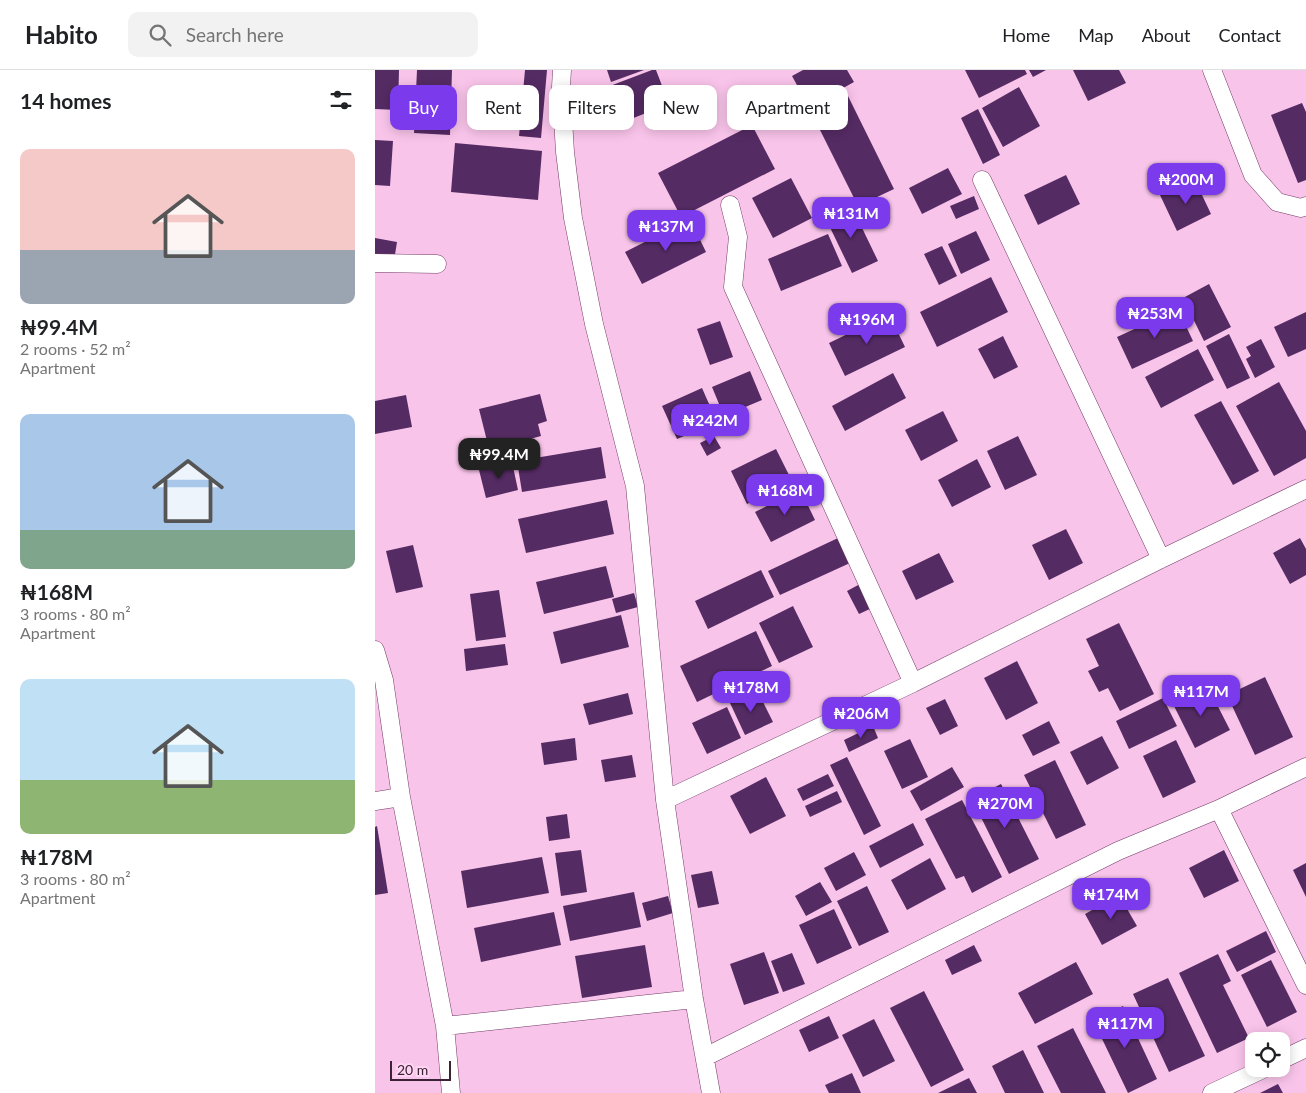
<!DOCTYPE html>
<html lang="en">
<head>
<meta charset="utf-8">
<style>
	body { margin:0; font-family:Lato,sans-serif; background:#f2f2f2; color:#202124; height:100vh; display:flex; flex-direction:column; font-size:19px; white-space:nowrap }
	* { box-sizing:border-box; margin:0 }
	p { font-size:16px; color:#757577 }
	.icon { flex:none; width:28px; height:28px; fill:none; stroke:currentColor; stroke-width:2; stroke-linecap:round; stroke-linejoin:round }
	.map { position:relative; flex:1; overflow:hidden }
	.panel { display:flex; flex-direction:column; background:#fff; width:375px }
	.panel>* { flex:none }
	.hud { position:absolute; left:15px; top:15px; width:475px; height:45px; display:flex; gap:10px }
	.buttons { position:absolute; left:870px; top:962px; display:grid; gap:10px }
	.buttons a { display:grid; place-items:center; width:45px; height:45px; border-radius:10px; background:#fff; box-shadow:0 2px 12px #0003; font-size:25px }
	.scale { position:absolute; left:15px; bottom:12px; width:61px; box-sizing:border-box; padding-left:5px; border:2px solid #3b2335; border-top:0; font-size:14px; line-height:18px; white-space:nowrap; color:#3b2335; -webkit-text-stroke:4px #fed6f3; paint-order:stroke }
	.price { position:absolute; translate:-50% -42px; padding:0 11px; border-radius:10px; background:#7c3aed; color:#fff; font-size:16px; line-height:32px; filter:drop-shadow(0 1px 2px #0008) }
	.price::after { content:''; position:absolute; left:50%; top:30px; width:15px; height:11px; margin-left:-8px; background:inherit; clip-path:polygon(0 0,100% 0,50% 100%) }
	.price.selected { background:#222; color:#fff }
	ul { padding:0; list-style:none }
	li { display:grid; align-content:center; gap:10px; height:265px; padding:0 20px }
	li span { display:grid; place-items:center; height:155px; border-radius:10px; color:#555 }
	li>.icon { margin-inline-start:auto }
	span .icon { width:90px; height:90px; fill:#fffc; stroke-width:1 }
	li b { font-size:21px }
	h2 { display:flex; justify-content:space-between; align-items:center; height:60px; padding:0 20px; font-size:21px }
	.pill { padding:0 18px; border-radius:10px; background:#fff; box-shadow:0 2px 12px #0003; font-size:18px; line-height:45px }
	.pill.selected { background:#7c3aed; color:#fff }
	header { display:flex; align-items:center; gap:30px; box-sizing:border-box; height:70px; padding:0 25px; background:#fff; border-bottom:1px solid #e0e0e0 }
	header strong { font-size:24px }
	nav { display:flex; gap:28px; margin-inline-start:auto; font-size:18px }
	.search { width:350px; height:45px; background:#f2f2f2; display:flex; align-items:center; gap:12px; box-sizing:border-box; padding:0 18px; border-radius:10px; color:#757577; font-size:19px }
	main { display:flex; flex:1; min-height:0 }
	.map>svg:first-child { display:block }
	.building { fill:#552b64 }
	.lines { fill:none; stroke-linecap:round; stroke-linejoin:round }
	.street-casing { stroke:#743c67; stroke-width:19 }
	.street { stroke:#fff; stroke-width:18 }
</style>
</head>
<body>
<header>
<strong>Habito</strong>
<div class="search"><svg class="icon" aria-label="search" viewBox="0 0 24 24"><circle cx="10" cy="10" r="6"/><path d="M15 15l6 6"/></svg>Search here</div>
<nav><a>Home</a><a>Map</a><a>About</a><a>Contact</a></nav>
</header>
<main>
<section class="panel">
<h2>14 homes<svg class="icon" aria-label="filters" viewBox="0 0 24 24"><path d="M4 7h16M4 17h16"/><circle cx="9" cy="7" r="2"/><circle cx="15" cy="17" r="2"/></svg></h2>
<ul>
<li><span style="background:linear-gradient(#f6c9c9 65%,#9aa5b1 0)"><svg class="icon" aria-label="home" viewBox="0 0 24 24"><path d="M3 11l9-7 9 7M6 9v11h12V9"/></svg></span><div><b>₦99.4M</b><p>2 rooms · 52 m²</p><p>Apartment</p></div></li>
<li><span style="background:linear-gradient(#a9c7e8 75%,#7fa58c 0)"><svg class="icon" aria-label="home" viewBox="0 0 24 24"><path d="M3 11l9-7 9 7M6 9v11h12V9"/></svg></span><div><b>₦168M</b><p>3 rooms · 80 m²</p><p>Apartment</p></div></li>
<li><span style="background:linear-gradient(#bfe0f5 65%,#8fb573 0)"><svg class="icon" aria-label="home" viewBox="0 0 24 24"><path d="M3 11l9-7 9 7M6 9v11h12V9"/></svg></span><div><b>₦178M</b><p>3 rooms · 80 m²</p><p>Apartment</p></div></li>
</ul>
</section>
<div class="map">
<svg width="931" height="1023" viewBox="0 0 931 1023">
	<rect width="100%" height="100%" fill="#f9c4ea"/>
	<path class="building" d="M0,0H24L23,40L0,39Z
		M42,0H77L75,65L39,63Z
		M150,0H172L166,68L144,66Z
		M232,0H269L236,12Z
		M277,0H281L294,34L233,58L219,22Z
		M428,0H472L479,12L434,37L417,6Z
		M590,0H650L652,4L604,28Z
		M654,0H671L658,7Z
		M698,0H744L751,13L713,31Z
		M644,17L665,56L628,77L607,38Z
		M472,24L519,119L483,136L436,42Z
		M927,33L931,42V110L923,113L896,45Z
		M603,39L625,85L608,94L586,48Z
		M377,55L400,99L306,147L283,103Z
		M0,70L18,71L15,116L0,115Z
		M80,73L167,81L163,130L76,122Z
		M573,98L587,124L547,144L534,118Z
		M691,105L705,134L663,155L649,125Z
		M416,108L437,148L398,168L377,128Z
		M819,108L836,144L802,161L785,125Z
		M599,126L604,139L581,149L575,136Z
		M476,135L503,191L477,203L450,147Z
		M315,149L331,182L267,214L250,182Z
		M601,161L615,190L586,204L573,174Z
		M453,164L467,196L406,221L393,189Z
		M0,168L22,172L19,191L0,189Z
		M567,176L582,206L564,215L549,184Z
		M616,207L633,242L562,277L545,242Z
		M834,214L856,257L829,271L808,228Z
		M803,239L818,271L757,299L742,267Z
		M931,242V279L913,287L899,257Z
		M514,244L530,277L470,306L454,273Z
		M345,251L358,287L335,295L322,259Z
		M854,264L875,308L852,319L831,276Z
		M628,266L643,297L619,309L603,279Z
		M886,269L900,297L880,308L871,289L876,286L871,277Z
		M823,279L839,310L786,338L770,307Z
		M375,301L387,330L349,346L337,317Z
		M518,303L531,328L470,361L457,336Z
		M904,312L931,361V388L899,406L861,336Z
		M327,318L342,352L302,369L287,336Z
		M165,324L172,351L163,354L166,366L155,369L157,376L116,387L104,339Z
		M31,325L37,357L0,364V331Z
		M846,331L884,401L858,415L819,345Z
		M568,341L583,371L546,391L530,360Z
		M339,366L346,378L332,386L325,373Z
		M643,366L662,405L630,420L612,381Z
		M226,377L231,408L147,422L142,391Z
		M401,379L417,411L372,434L356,401Z
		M602,389L616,417L577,437L563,410Z
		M137,392L143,420L111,428L104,400Z
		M425,419L440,450L396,472L380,442Z
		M232,430L239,464L151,483L143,449Z
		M691,459L708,493L674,510L657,475Z
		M463,468L475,493L405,525L393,501Z
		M925,468L931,479V505L915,514L898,483Z
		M38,475L48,517L21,523L11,481Z
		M564,483L579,512L541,530L527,501Z
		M231,496L239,527L169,544L161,512Z
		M386,500L399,527L333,559L320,531Z
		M485,514L497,538L484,544L472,521Z
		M124,520L131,567L101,571L95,524Z
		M259,523L263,537L241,543L237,529Z
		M418,536L438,577L404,593L384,553Z
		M246,545L254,577L186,594L178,562Z
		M744,553L779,624L745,641L733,618L724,622L713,601L724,596L711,569Z
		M381,561L397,596L322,632L305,596Z
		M130,574L133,595L91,601L89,579Z
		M642,591L663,633L631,650L609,608Z
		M890,607L918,667L880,685L852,625Z
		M833,617L855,660L820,678L798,634Z
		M382,620L398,652L370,665L355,633Z
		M253,623L258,644L214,655L208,634Z
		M788,628L802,656L754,679L741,651Z
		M570,629L583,656L565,665L551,638Z
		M352,637L366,668L332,684L317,653Z
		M674,651L685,673L658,686L647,665Z
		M498,656L503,668L474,682L469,670Z
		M727,666L744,698L712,715L695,682Z
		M200,668L202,690L169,695L166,673Z
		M535,669L553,707L527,719L509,681Z
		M801,670L821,712L788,728L768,686Z
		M257,685L261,707L230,712L226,690Z
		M472,687L506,756L489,765L455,695Z
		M680,690L711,755L681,769L649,705Z
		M577,697L589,717L546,741L535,721Z
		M453,704L459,716L428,731L422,719Z
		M391,707L411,746L375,764L355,726Z
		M626,714L664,789L634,804L597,729Z
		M462,721L467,732L435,747L430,736Z
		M587,730L627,807L597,823L589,806L581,809L550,749Z
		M192,744L195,768L174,771L171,747Z
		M538,753L549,775L505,798L494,776Z
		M2,756L13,823L0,825V757Z
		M206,780L212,822L186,826L180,783Z
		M849,780L864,811L829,828L814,798Z
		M479,782L491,805L461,821L449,798Z
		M167,787L174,823L92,838L86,801Z
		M555,788L571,819L532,840L516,810Z
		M931,793V827L918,800Z
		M337,801L344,834L323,838L316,805Z
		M445,812L457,832L431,846L420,826Z
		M492,816L514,862L484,876L462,831Z
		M259,822L266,857L195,871L188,836Z
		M744,825L762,856L727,875L710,844Z
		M293,826L298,843L272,851L267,833Z
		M459,839L477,878L442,894L424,855Z
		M179,842L186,875L106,892L99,858Z
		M891,861L901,882L862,902L851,881Z
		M270,875L277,917L207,928L200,886Z
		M599,875L607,891L577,905L570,890Z
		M389,882L404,923L369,935L355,894Z
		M417,883L430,914L408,922L396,891Z
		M843,884L856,911L848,915L874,968L842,983L804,903Z
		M896,890L922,942L892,957L866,905Z
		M701,892L718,924L660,954L643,923Z
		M793,908L830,986L794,1002L758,924Z
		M549,921L589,1000L556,1017L515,938Z
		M748,936L782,1009L753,1023L718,950Z
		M454,946L464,968L434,982L424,960Z
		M499,949L520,991L488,1007L467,965Z
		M698,958L731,1023H686L662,976Z
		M648,980L669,1023H630L617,996Z
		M477,1003L486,1023H454L450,1015Z
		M594,1008L602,1023H563Z
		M903,1014L908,1023H885Z"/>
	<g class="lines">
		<g class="street-casing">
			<path id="street" d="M187,0L186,17L190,82L198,148L219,254L260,416L290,730L319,929L336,1023
				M837,0L878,105L902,132L926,138L931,136
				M607,110L786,489
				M355,135L363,167L358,217L538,613
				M0,193L62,194
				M0,580L9,610L26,727
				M290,730L538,613L786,489L931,419
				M0,731L26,727L70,956L76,1023
				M844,739L931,915
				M70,956L319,929
				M330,987L743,781L844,739L931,697
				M906,990L931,978
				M837,1023L888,999"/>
		</g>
		<use href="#street" class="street"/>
	</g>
</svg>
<div class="buttons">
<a><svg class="icon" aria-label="locate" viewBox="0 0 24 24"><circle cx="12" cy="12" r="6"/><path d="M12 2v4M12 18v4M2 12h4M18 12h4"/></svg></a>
</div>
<div class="scale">20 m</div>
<b class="price" style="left:811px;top:135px">₦200M</b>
<b class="price" style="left:476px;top:169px">₦131M</b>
<b class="price" style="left:291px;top:182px">₦137M</b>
<b class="price" style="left:780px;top:269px">₦253M</b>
<b class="price" style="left:492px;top:275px">₦196M</b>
<b class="price" style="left:335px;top:376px">₦242M</b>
<b class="price selected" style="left:124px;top:410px">₦99.4M</b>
<b class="price" style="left:410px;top:446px">₦168M</b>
<b class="price" style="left:376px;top:643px">₦178M</b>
<b class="price" style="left:826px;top:647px">₦117M</b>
<b class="price" style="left:486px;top:669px">₦206M</b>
<b class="price" style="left:630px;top:759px">₦270M</b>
<b class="price" style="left:736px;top:850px">₦174M</b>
<b class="price" style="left:750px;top:979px">₦117M</b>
<div class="hud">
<a class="pill selected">Buy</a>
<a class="pill">Rent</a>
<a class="pill">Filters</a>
<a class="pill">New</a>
<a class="pill">Apartment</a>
</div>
</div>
</main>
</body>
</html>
